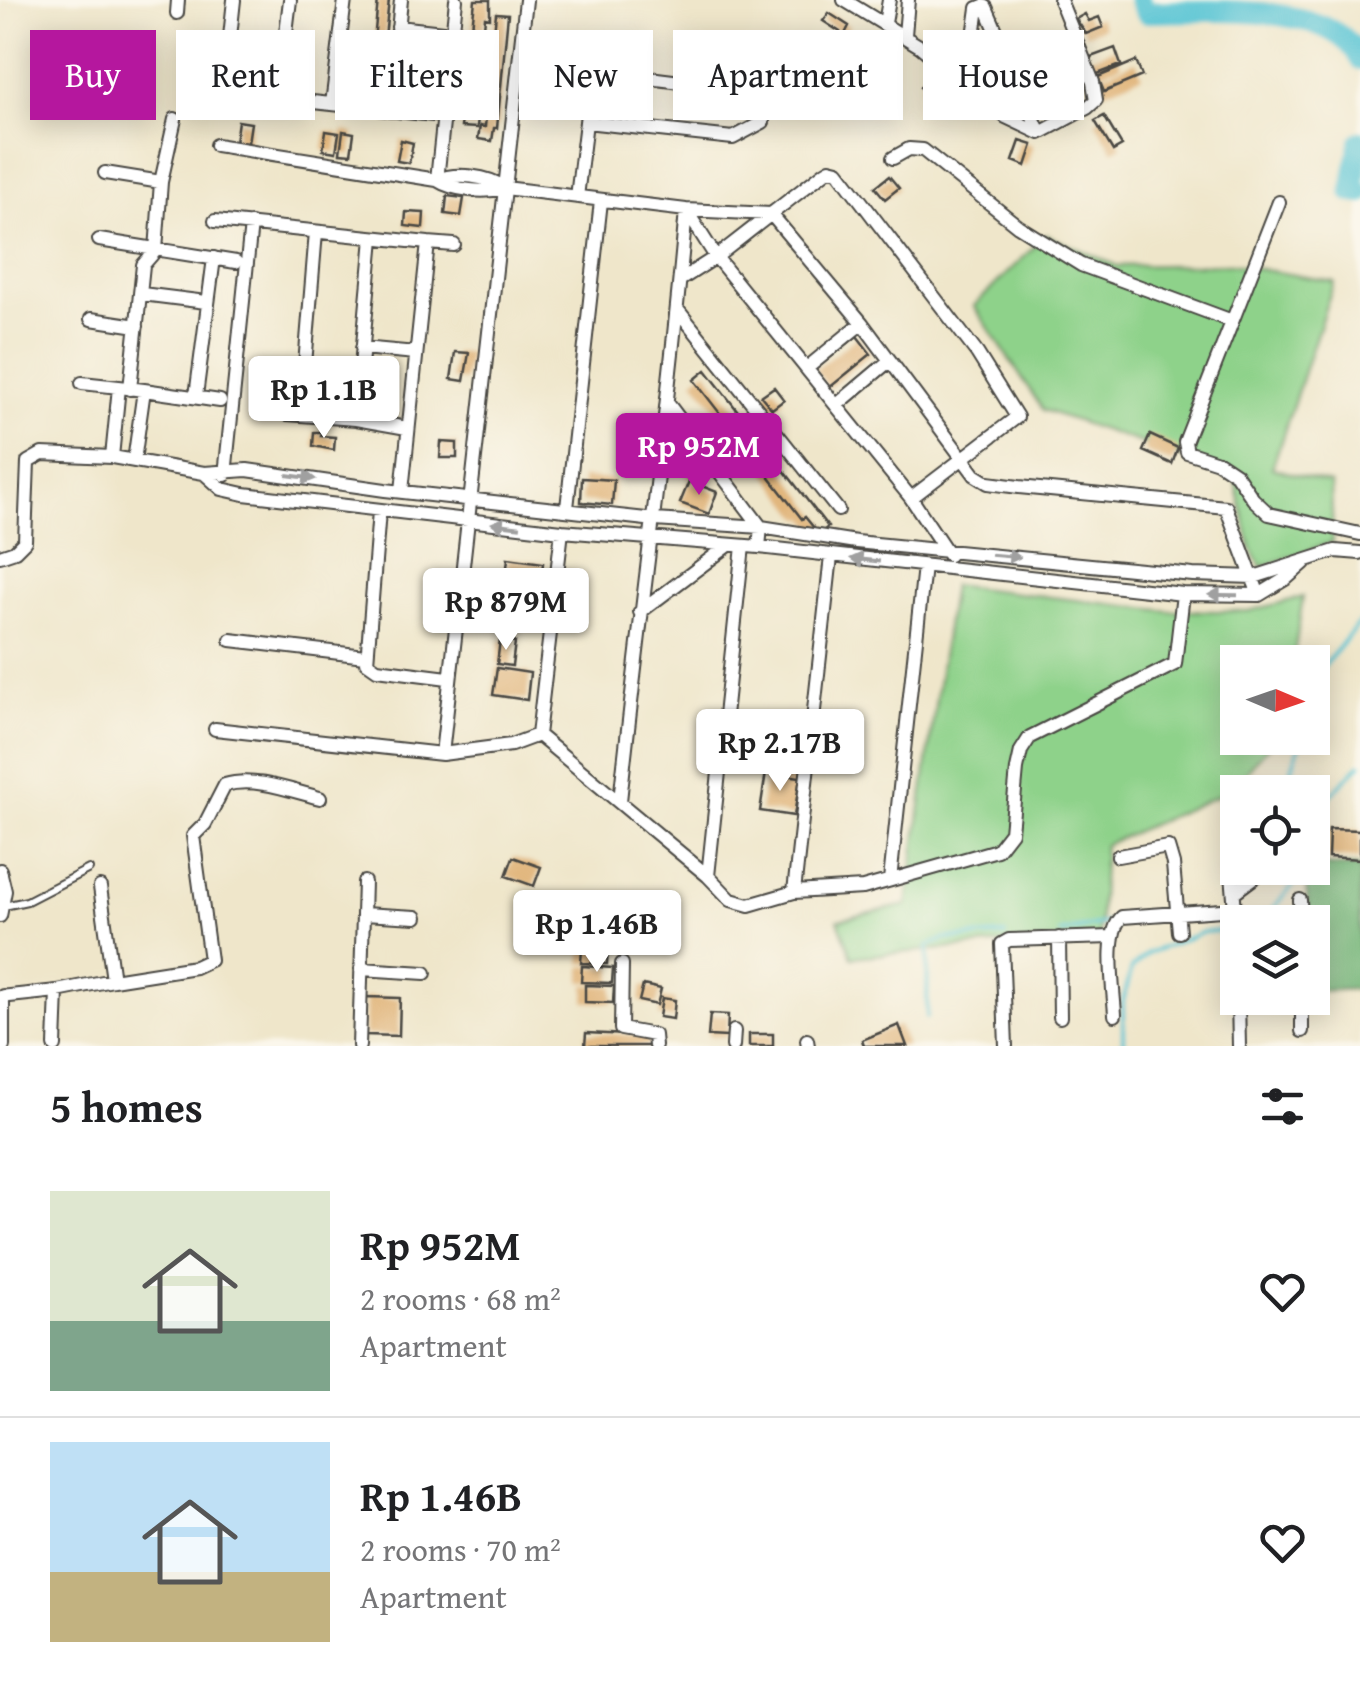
<!DOCTYPE html>
<html lang="en">
<head>
<meta charset="utf-8">
<style>
	body { margin:0; font-family:"Gentium Book Plus",serif; background:#f6f6f6; color:#202124; height:100vh; display:flex; flex-direction:column; font-size:38px; white-space:nowrap }
	* { box-sizing:border-box; margin:0 }
	p { font-size:32px; color:#757577 }
	.icon { flex:none; width:55px; height:55px; fill:none; stroke:currentColor; stroke-width:2; stroke-linecap:round; stroke-linejoin:round }
	.map { position:relative; height:1046px; overflow:hidden }
	.panel { display:flex; flex-direction:column; background:#fff; flex:1 }
	.panel>* { flex:none }
	.top-card { position:absolute; left:30px; top:30px; width:1300px; height:90px; display:flex; gap:20px }
	.needle { width:65px; rotate:92deg }
	.tools { position:absolute; left:1220px; top:645px; display:grid; gap:20px }
	.tools a { display:grid; place-items:center; width:110px; height:110px; border-radius:0px; background:#fff; box-shadow:0 5px 25px #0003; font-size:50px }
	.price { position:absolute; translate:-50% -85px; padding:0 22px; border-radius:10px; background:#fff; color:#222; font-size:32px; line-height:65px; filter:drop-shadow(0 2px 5px #0008) }
	.price::after { content:''; position:absolute; left:50%; top:60px; width:30px; height:22px; margin-left:-15px; background:inherit; clip-path:polygon(0 0,100% 0,50% 100%) }
	.price.on { background:#b5179e; color:#fff }
	ul { padding:0; list-style:none }
	li { display:flex; align-items:center; gap:30px; height:250px; padding:0 50px }
	li+li { border-top:2px solid #e0e0e0 }
	li span { display:grid; place-items:center; flex:none; width:280px; height:200px; border-radius:0px; color:#555 }
	li>.icon { margin-inline-start:auto }
	span .icon { width:120px; height:120px; fill:#fffc; stroke-width:1 }
	li b { font-size:42px }
	h2 { display:flex; justify-content:space-between; align-items:center; height:120px; padding:0 50px; font-size:42px }
	.chip { padding:0 35px; border-radius:0px; background:#fff; box-shadow:0 5px 25px #0003; font-size:35px; line-height:90px }
	.chip.on { background:#b5179e; color:#fff }
	.map>svg:first-child { display:block }
	.green { fill:#8ed28a; stroke:#5c7e5a; stroke-width:2.5 }
	.forest { fill:#72b476; stroke:#4e7050; stroke-width:2.5 }
	.lines { fill:none; stroke-linecap:round; stroke-linejoin:round }
	.stream { stroke:#5ac5d4; stroke-width:4 }
	.river { stroke:#5ac5d4; stroke-width:22 }
	.building { fill:#e1b67d }
	.service-casing { stroke:#484743; stroke-width:10 }
	.minor-casing { stroke:#484743; stroke-width:16 }
	.service { stroke:#fff; stroke-width:6 }
	.minor { stroke:#fff; stroke-width:12 }
	.oneway { fill:#a0a0a0 }
</style>
</head>
<body>
<div class="map">
<svg width="1360" height="1046" viewBox="0 0 1360 1046">
	<rect width="100%" height="100%" fill="#fbf7ec"/>
	<filter id="ink" filterUnits="userSpaceOnUse"><feTurbulence type="fractalNoise" baseFrequency=".01" numOctaves="2"/><feDisplacementMap in="SourceGraphic" scale="20" xChannelSelector="R" yChannelSelector="G"/><feConvolveMatrix kernelMatrix="1 2 1 2 8 2 1 2 1" color-interpolation-filters="sRGB"/></filter>
	<filter id="wash" filterUnits="userSpaceOnUse"><feTurbulence type="fractalNoise" baseFrequency=".0048" numOctaves="4" result="noise"/><feDisplacementMap in="SourceGraphic" scale="40" xChannelSelector="R" yChannelSelector="G"/><feGaussianBlur stdDeviation="2.25" result="paint"/><feColorMatrix in="noise" values="0 0 0 0 0 0 0 0 0 0 0 0 0 0 0 0 0 1.4 0 .05"/><feComposite in="paint" operator="in"/></filter>
	<g filter="url(#wash)">
		<rect width="100%" height="100%" fill="#efe6ca"/>
		<path class="green" d="M1046,235L1117,266L1231,264L1334,282L1272,468L1331,484L1333,542L1261,567L1251,548L1234,474L1043,410L974,306Z
			M952,585L1169,611H1249L1303,597L1293,662H1238V738H1275L1231,790L1104,845L1099,936L852,957L838,920L907,905Z"/>
		<path class="forest" d="M1313,865L1360,867V989L1313,991L1312,922H1309L1305,868Z"/>
		<g class="lines">
			<path class="stream" d="M1312,696L1318,673L1360,622
				M1284,792L1302,738
				M1312,862L1316,858L1326,800L1360,764
				M1261,922L1308,868
				M1060,933L1106,923
				M927,1017L928,946L945,939L1005,935
				M1123,1046V1001L1132,968L1148,953L1204,932L1228,930"/>
			<path class="river" d="M1139,0L1146,12C1203,12 1333,0 1360,59
				M1360,142L1352,192L1360,193"/>
		</g>
		<g id="blocks">
			<path class="building" d="M378,0H389L378,103L368,102Z
				M475,0H490V18L485,17L484,28H472Z
				M496,13L508,14L497,128H494L492,141L478,139L480,126L485,127Z
				M829,13L849,26L840,44L835,41L840,32L823,21Z
				M1085,14L1089,21L1099,17L1103,27L1086,34L1076,19Z
				M472,29L490,31L489,41L482,40V50L469,49Z
				M875,35L895,47L880,69L853,53L858,47L864,51Z
				M1061,48L1068,62L1053,70L1046,55Z
				M1115,48L1121,65L1095,75L1088,58Z
				M1136,61L1142,76L1104,92L1098,77Z
				M468,63L482,64L477,128L461,127Z
				M931,73L943,83L931,96L920,87Z
				M354,76L366,78L363,105L351,103Z
				M1104,116L1122,146L1113,151L1095,121Z
				M238,121L251,123L248,143L235,142Z
				M326,131L339,133L336,152L323,150Z
				M343,131L354,133L351,154L340,153Z
				M401,140L413,143L409,163L397,161Z
				M1020,141L1033,145L1026,166L1013,161Z
				M889,176L899,188L885,199L875,187Z
				M447,196L464,198L461,216L445,214Z
				M406,212L424,213L423,228L405,226Z
				M857,336L871,354L829,388L815,370Z
				M455,352L469,353L464,381L451,379Z
				M706,370L828,527L819,534L805,517L802,519L694,380Z
				M774,387L784,400L772,409L761,396Z
				M314,432H322L321,436L335,437L334,450L313,446Z
				M1150,435L1178,448L1172,464L1143,451Z
				M441,442L457,443V458H440Z
				M684,452L703,472L694,481L675,461Z
				M582,478L614,480L612,505L581,502Z
				M689,481L717,492L709,514L680,503Z
				M508,558L543,563L540,591L505,586Z
				M500,640L515,642L512,666L497,664Z
				M497,668L530,673L527,700L493,695Z
				M766,772L800,777L794,816L760,811Z
				M1329,829L1360,830V859L1328,857Z
				M513,857L541,867L534,886L506,876Z
				M563,895L590,908L584,920L557,907Z
				M582,948L608,949L607,964L581,963Z
				M582,966L613,968L612,983L581,982Z
				M585,985L614,986L613,1003L585,1002Z
				M643,985L661,989L657,1005L639,1001Z
				M366,997L400,998L399,1036L365,1035Z
				M662,998L675,1000L673,1019L659,1017Z
				M710,1014L728,1015L727,1037L708,1036Z
				M899,1025L907,1046H864L862,1040Z
				M586,1033L649,1036L648,1046H585Z
				M749,1034H773V1046H749Z"/>
		</g>
	</g>
	<g filter="url(#ink)">
		<use href="#blocks" fill-opacity="0" stroke="#484743" stroke-width="2.5"/>
		<g class="lines">
			<g class="service-casing">
				<path id="service" d="M4,906L27,901L89,869"/>
			</g>
			<g class="minor-casing">
				<path id="minor" d="M844,0L921,47L1006,117L1040,133L1087,108L1096,100L1093,82L1060,0
					M177,13L178,0
					M885,23L889,0
					M398,27L452,33
					M905,35L908,0
					M593,71L689,83
					M967,85L978,8L983,6L986,7L1040,133
					M210,91L443,116
					M224,92L234,0
					M278,98L290,0
					M332,104L345,0
					M390,111L401,0
					M586,122L733,138L763,122
					M216,145L437,180C454,191 485,193 505,188L686,210L771,214L862,323L975,475L988,483L1019,487L1226,507L1259,595
					M893,158L909,149L923,150L1018,226L1081,265L1232,321
					M105,173L161,182
					M437,180L456,0
					M437,180C456,172 488,176 505,188
					M577,197L594,55
					M1279,202L1185,442L1187,452L1218,462L1236,474L1253,499L1269,514L1360,534
					M215,221L428,243L402,491
					M99,240L236,262
					M428,243L454,245
					M680,280L716,257L825,172L830,169L838,171L977,353L1017,417L911,498
					M142,294L206,302
					M677,309L838,510
					M91,319L137,326
					M362,348L416,353
					M807,368L862,323
					M82,383L119,387
					M130,389L143,265L156,250L161,182L175,119
					M144,390L220,401
					M196,396L214,258
					M838,404L888,362
					M669,405L761,527L759,547
					M301,413L316,232
					M287,414L356,419L407,428
					M356,419L373,238
					M112,457L119,387L144,390L134,461
					M204,473L222,489L244,494L562,531L759,547L1183,594L1259,595L1287,578L1304,563
					M225,475L251,224
					M567,508L601,201
					M379,511L367,662L377,669L448,678
					M0,556L15,551L25,541L28,462L42,454L112,457L204,473L247,470L385,490L655,520L761,527L856,542L1193,575L1254,577L1335,551L1360,553
					M640,612L729,545
					M231,640L365,656
					M215,729L442,754L511,745L538,735L708,876L731,900L749,905L794,892L863,888L997,850L1011,832L1017,769L1021,751L1030,737L1175,664L1183,594
					M538,735L562,531
					M442,754L526,0
					M620,801C641,604 669,408 686,210L716,257L911,498L949,555
					M1230,849L1238,947
					M1118,856L1168,847L1173,864L1179,932
					M0,870L5,891L0,916
					M708,876L743,546
					M890,880L924,566
					M1236,891L1267,868
					M794,892L831,556
					M1300,900L1301,922
					M363,914L416,917
					M1059,938L1060,1017
					M622,964L621,1029L654,1035L655,1046
					M361,969L425,973
					M113,980L195,967L210,960L193,836L205,824L225,785C254,776 292,791 320,798
					M0,997L57,991L113,980L100,887
					M1238,998L1239,1046
					M1115,1015C1114,991 1104,933 1122,917L1236,909
					M1302,1031V998
					M807,1040L808,1046
					M3,1046V996
					M55,1046L57,991
					M359,1046L364,882
					M733,1046L734,1031
					M1006,1046L1002,944L1009,940L1112,937"/>
			</g>
			<use href="#service" class="service"/>
			<use href="#minor" class="minor"/>
		</g>
		<defs><path id="oneway-solid" d="M-6-.8H1V-3.2L6.5 0L1 3.2V.8H-6Z" transform="scale(2.5)"/></defs>
		<g class="oneway">
			<use href="#oneway-solid" transform="translate(301 477) rotate(8)"/>
			<use href="#oneway-solid" transform="translate(506 525) rotate(-173)"/>
			<use href="#oneway-solid" transform="translate(1006 556) rotate(5)"/>
			<use href="#oneway-solid" transform="translate(865 560) rotate(-174)"/>
			<use href="#oneway-solid" transform="translate(1223 595) rotate(-179)"/>
		</g>
	</g>
</svg>
<div class="tools">
<a><svg class="needle" viewBox="-14 -14 28 28"><path d="M0-13l5 13h-10z" fill="#e53935"/><path d="M0 13l5-13h-10z" fill="#757577"/></svg></a>
<a><svg class="icon" aria-label="locate" viewBox="0 0 24 24"><circle cx="12" cy="12" r="6"/><path d="M12 2v4M12 18v4M2 12h4M18 12h4"/></svg></a>
<a><svg class="icon" aria-label="layers" viewBox="0 0 24 24"><path d="M12 4l9 5-9 5-9-5zM3 14l9 5 9-5"/></svg></a>
</div>
<b class="price" style="left:324px;top:441px">Rp 1.1B</b>
<b class="price on" style="left:699px;top:498px">Rp 952M</b>
<b class="price" style="left:506px;top:653px">Rp 879M</b>
<b class="price" style="left:780px;top:794px">Rp 2.17B</b>
<b class="price" style="left:597px;top:975px">Rp 1.46B</b>
<div class="top-card">
<a class="chip on">Buy</a>
<a class="chip">Rent</a>
<a class="chip">Filters</a>
<a class="chip">New</a>
<a class="chip">Apartment</a>
<a class="chip">House</a>
</div>
</div>
<section class="panel">
<h2>5 homes<svg class="icon" aria-label="filters" viewBox="0 0 24 24"><path d="M4 7h16M4 17h16"/><circle cx="9" cy="7" r="2"/><circle cx="15" cy="17" r="2"/></svg></h2>
<ul>
<li><span style="background:linear-gradient(#dfe7d0 65%,#7fa58c 0)"><svg class="icon" aria-label="home" viewBox="0 0 24 24"><path d="M3 11l9-7 9 7M6 9v11h12V9"/></svg></span><div><b>Rp 952M</b><p>2 rooms · 68 m²</p><p>Apartment</p></div><svg class="icon" aria-label="heart" viewBox="0 0 24 24"><path d="M12 20l-8-8c-3-5 5-10 8-4 3-6 11-1 8 4z"/></svg></li>
<li><span style="background:linear-gradient(#bfe0f5 65%,#c2b280 0)"><svg class="icon" aria-label="home" viewBox="0 0 24 24"><path d="M3 11l9-7 9 7M6 9v11h12V9"/></svg></span><div><b>Rp 1.46B</b><p>2 rooms · 70 m²</p><p>Apartment</p></div><svg class="icon" aria-label="heart" viewBox="0 0 24 24"><path d="M12 20l-8-8c-3-5 5-10 8-4 3-6 11-1 8 4z"/></svg></li>
</ul>
</section>
</body>
</html>
